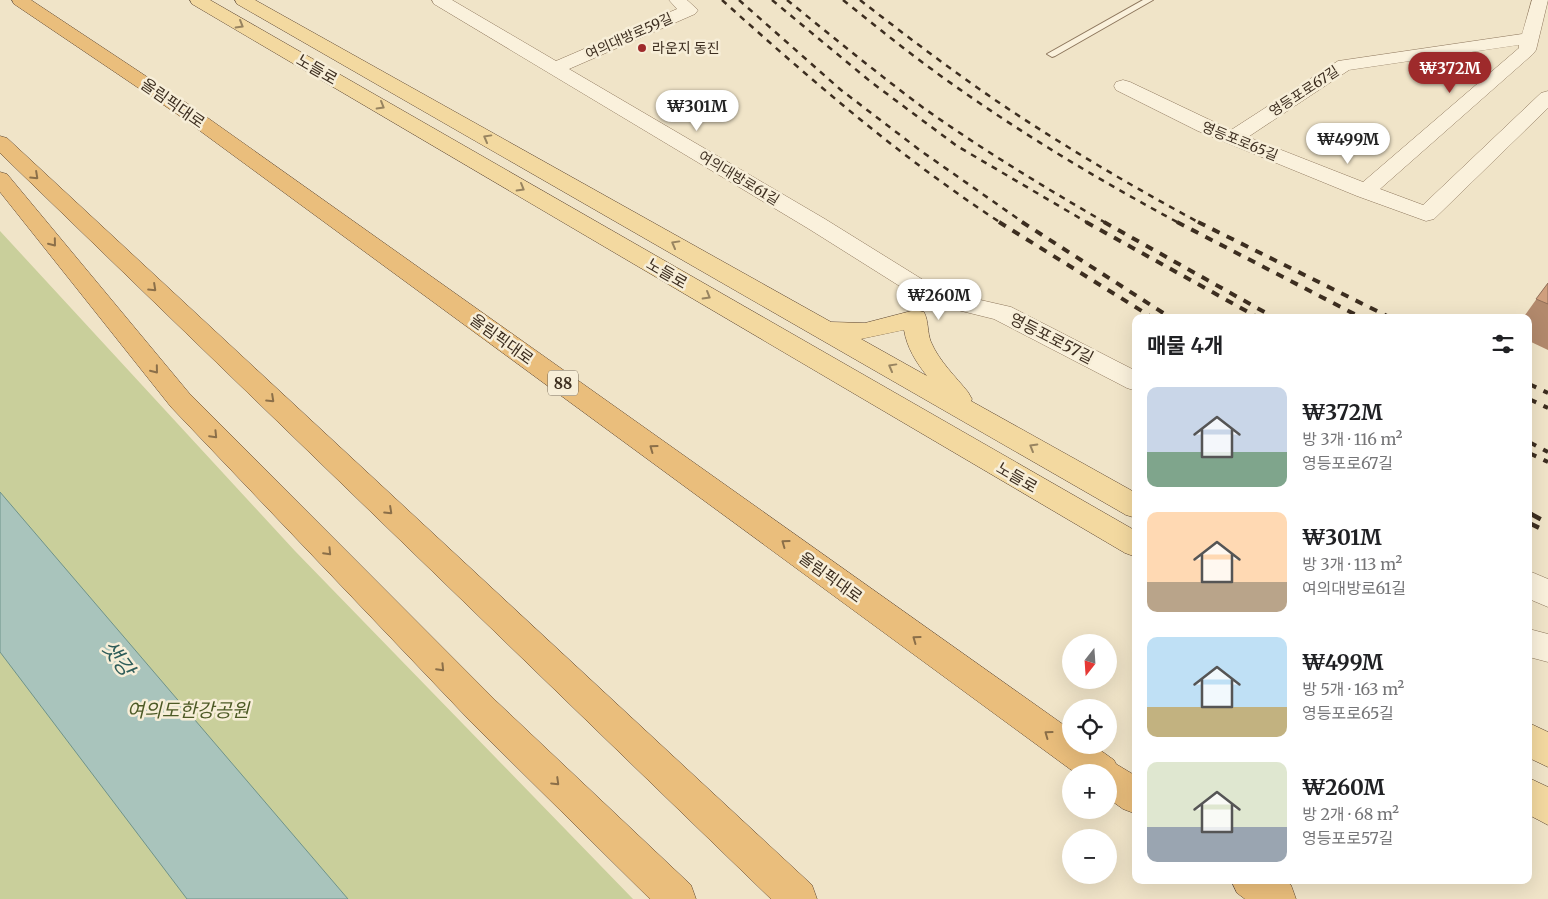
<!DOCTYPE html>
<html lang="ko">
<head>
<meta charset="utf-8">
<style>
	body { margin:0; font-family:Merriweather,"Noto Sans KR",serif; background:#f2f2f2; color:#202124; height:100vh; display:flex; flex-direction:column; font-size:19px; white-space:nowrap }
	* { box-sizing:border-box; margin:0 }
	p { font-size:16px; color:#757577 }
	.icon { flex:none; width:28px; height:28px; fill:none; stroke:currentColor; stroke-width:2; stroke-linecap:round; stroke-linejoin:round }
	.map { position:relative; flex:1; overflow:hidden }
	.panel { position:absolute; left:1132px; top:314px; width:400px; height:570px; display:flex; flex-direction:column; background:#fff; border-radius:10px; box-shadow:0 5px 20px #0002 }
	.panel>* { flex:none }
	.needle { width:32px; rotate:197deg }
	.controls { position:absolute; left:1062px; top:634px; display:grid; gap:10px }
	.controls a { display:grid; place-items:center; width:55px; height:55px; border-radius:50%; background:#fff; box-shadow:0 5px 20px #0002; font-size:25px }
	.price { position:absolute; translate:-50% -42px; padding:0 11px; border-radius:18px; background:#fff; color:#222; font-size:16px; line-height:32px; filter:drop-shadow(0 1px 2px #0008) }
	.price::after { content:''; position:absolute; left:50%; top:30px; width:15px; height:11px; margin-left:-8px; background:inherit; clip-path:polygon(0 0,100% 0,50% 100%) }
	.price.selected { background:#9e2a2b; color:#fff }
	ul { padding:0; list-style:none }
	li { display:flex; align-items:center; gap:15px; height:125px; padding:0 15px }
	li span { display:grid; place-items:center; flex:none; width:140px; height:100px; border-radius:10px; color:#555 }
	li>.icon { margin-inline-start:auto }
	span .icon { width:60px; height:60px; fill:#fffc; stroke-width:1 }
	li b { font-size:21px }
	h2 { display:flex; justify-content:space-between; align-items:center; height:60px; padding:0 15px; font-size:21px }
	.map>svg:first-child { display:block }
	.green { fill:#c9cf9b }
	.water { fill:#a9c4bc; stroke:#6f938a }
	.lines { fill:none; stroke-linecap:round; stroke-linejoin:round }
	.service-casing { stroke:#8d765c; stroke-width:2 }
	.minor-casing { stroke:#8d765c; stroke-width:1 }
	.tertiary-casing { stroke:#8d765c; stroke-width:1 }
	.primary-casing { stroke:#5b4430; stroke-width:1 }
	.trunk-casing { stroke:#5b4430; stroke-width:1 }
	.service { fill:#faf1dc; fill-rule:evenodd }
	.minor { fill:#faf1dc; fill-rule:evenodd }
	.tertiary { fill:#faf1dc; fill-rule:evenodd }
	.primary { fill:#f3d9a0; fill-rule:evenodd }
	.trunk { fill:#eabe7c; fill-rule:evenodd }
	.rail-far2 { stroke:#3d2e20; stroke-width:2.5; stroke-dasharray:6 6; stroke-linecap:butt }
	.rail-far1 { stroke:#3d2e20; stroke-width:4; stroke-dasharray:8 8; stroke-linecap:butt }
	.rail { stroke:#3d2e20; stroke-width:4.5; stroke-dasharray:11 11; stroke-linecap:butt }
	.wall { fill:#b2896c }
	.building { fill:#cf9f7d; stroke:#916f58 }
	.oneway { stroke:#988460 }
	.oneway2 { stroke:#8b6f49 }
	.poi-dot { fill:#9e2a2b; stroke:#f7eed8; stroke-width:2 }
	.labels { text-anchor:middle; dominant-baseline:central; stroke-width:5; stroke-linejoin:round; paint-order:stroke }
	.far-street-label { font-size:14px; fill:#3d2e20; stroke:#f7eed8 }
	.far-poi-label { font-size:14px; fill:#3d2e20; stroke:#f7eed8; text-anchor:start }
	.shield { fill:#f7eed8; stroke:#756857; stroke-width:1 }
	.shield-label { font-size:15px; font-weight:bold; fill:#3d2e20 }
	.street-label { font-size:16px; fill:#3d2e20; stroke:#f7eed8 }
	.near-park-label { font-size:19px; font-style:italic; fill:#4d5a26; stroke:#f7eed8 }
	.near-water-label { font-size:21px; font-style:italic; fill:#2f5d5a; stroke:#f7eed8 }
</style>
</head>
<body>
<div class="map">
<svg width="1548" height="899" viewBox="0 0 1548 899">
	<rect width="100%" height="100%" fill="#f0e4c8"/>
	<path class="green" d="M0,231L295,551L633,899H0Z"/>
	<path class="water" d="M0,492L348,899H187L0,652Z"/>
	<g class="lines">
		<g class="service-casing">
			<path id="service" d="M1143,0H1153L1055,56L1052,57L1047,54Z"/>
		</g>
		<g class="minor-casing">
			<path id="minor" d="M432,0H452L556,61L677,9L669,0H687L698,10L695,14L569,69L825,219L941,291L1011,307L1136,371V391L1127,388L994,319L925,302L809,229L434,4Z
				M1532,0H1548L1536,50L1533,54L1380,189L1423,205L1541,93L1548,91V108L1434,219L1426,221L1357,196L1198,131L1116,90L1114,86L1116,82L1123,80L1130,82L1231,130L1338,61L1522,34ZM1519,45V48L1363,182L1248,137L1349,70Z
				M1529,571L1548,579V607L1529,599Z"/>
		</g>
		<g class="tertiary-casing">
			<path id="tertiary" d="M1529,629L1548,634V662L1529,657Z"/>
		</g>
		<g class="primary-casing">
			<path id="primary" d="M190,0H210L1136,531V557L1125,553L192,4Z
				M235,0H255L831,322L865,323L915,310L924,312C929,322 927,332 931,342C939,361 956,377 968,392L972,399L971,401L1136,493V518L1126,515L237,4ZM904,330C907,348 916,362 927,376L861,339Z
				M1529,723L1548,732V767L1529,758Z
				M1529,778L1548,787V825L1529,815Z"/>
		</g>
		<g class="trunk-casing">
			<path id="trunk" d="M12,0H31L191,106L1071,730V745H1093L1114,760L1116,764L1136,776V814L1123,809L1109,799V772H1074L177,114L14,4Z
				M0,136L7,138L812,885L817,899H771L0,153Z
				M0,172L7,174L189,393L496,701L691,885L696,899H650L472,723L171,407L0,192Z
				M1231,880H1283L1291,885L1296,899H1245L1237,893Z"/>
		</g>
		<use href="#service" class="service"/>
		<use href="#minor" class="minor"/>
		<use href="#tertiary" class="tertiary"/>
		<use href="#primary" class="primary"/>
		<use href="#trunk" class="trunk"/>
		<path class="rail-far2" d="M722,0C811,80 900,157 1001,223
			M739,0L841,90L921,151L1024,223
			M772,0L871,82L957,146L1088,223
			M787,0C833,37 878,74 925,109C983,150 1044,187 1106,223
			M843,0C872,23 900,46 930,68C1009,126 1093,177 1179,223
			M860,0C909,38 959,76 1010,110C1072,151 1135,188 1200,223"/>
		<path class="rail-far1" d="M999,222L1153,318
			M1022,222L1171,318
			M1086,222L1259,318
			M1104,222L1275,318
			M1177,222L1362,318
			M1198,222L1391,318
			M1529,384L1548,393
			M1529,399L1548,408
			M1529,442L1548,452
			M1529,453L1548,462
			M1529,513L1533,515"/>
		<path class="rail" d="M1531,514L1548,523
			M1529,523L1548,532"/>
	</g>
	<path class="wall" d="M1548,283V350L1529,341V318H1523Z"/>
	<path class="building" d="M1548,283V304L1536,299Z"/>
	<defs><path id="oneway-chevron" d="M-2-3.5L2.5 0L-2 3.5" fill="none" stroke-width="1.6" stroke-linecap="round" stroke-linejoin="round" transform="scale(1.25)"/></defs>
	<g class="oneway">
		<use href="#oneway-chevron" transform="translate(240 25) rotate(30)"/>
		<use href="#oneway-chevron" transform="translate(381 106) rotate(30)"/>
		<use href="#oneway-chevron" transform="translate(487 138) rotate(-151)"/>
		<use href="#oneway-chevron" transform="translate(521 188) rotate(30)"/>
		<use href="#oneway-chevron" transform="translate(675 244) rotate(-151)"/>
		<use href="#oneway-chevron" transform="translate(707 296) rotate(30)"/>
		<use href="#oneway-chevron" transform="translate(892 367) rotate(-151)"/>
		<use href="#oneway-chevron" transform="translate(1033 447) rotate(-150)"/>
	</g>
	<g class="oneway2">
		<use href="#oneway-chevron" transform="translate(35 176) rotate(43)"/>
		<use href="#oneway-chevron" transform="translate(53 243) rotate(51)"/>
		<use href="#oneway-chevron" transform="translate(153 288) rotate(43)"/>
		<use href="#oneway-chevron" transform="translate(155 370) rotate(51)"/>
		<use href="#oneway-chevron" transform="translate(271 399) rotate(43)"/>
		<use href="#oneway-chevron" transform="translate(214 435) rotate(46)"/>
		<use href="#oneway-chevron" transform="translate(653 448) rotate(-144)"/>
		<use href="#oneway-chevron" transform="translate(389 511) rotate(43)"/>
		<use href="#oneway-chevron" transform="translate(785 543) rotate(-144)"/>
		<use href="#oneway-chevron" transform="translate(328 552) rotate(46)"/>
		<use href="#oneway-chevron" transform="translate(916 639) rotate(-144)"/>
		<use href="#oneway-chevron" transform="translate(441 668) rotate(46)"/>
		<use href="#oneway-chevron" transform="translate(1048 734) rotate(-144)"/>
		<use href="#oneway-chevron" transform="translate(556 782) rotate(44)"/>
	</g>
	<circle class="poi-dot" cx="642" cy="48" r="5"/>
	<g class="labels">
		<g class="far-street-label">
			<text transform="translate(629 36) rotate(-24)">여의대방로59길</text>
			<text transform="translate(1304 91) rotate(-33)">영등포로67길</text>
			<text transform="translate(1240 141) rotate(22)">영등포로65길</text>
			<text transform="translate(739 178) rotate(31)">여의대방로61길</text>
		</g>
		<g class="far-poi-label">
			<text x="652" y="48">라운지 동진</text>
		</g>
		<rect class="shield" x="548" y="370.5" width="30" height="25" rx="4"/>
		<g class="shield-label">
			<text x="563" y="383">88</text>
		</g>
		<g class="street-label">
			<text transform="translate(317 69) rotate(30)">노들로</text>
			<text transform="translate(173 103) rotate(35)">올림픽대로</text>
			<text transform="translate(667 273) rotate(30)">노들로</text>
			<text transform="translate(1052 338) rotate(27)">영등포로57길</text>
			<text transform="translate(502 339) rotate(36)">올림픽대로</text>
			<text transform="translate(1017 477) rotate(30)">노들로</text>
			<text transform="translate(831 577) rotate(36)">올림픽대로</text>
		</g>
		<g class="near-park-label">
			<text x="188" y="710">여의도한강공원</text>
		</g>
		<g class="near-water-label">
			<text transform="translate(118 658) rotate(53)">샛강</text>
		</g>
	</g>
</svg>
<div class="controls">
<a><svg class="needle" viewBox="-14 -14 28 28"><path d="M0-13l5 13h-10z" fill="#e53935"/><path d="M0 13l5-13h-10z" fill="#757577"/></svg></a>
<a><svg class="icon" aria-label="locate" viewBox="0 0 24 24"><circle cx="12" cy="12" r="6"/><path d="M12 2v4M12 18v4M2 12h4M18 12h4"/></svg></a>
<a>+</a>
<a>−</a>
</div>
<b class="price selected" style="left:1450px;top:94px">₩372M</b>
<b class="price" style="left:697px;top:132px">₩301M</b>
<b class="price" style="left:1348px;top:165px">₩499M</b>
<b class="price" style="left:939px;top:321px">₩260M</b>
<section class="panel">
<h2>매물 4개<svg class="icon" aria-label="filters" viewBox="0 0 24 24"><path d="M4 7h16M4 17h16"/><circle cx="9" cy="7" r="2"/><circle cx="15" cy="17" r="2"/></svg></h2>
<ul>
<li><span style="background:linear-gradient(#c9d6e8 65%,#7fa58c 0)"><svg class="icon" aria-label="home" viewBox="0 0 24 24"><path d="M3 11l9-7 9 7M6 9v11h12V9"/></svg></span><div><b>₩372M</b><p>방 3개 · 116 m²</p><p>영등포로67길</p></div></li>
<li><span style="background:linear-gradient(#ffd9b3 70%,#b9a48a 0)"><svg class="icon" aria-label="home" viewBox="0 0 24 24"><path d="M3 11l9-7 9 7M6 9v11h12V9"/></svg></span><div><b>₩301M</b><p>방 3개 · 113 m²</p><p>여의대방로61길</p></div></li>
<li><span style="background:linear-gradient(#bfe0f5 70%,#c2b280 0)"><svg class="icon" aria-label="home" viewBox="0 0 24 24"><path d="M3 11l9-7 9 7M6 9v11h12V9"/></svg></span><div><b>₩499M</b><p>방 5개 · 163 m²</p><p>영등포로65길</p></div></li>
<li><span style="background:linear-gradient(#dfe7d0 65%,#9aa5b1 0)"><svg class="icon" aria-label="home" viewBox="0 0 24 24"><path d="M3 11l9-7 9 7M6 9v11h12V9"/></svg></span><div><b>₩260M</b><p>방 2개 · 68 m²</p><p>영등포로57길</p></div></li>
</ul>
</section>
</div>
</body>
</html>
